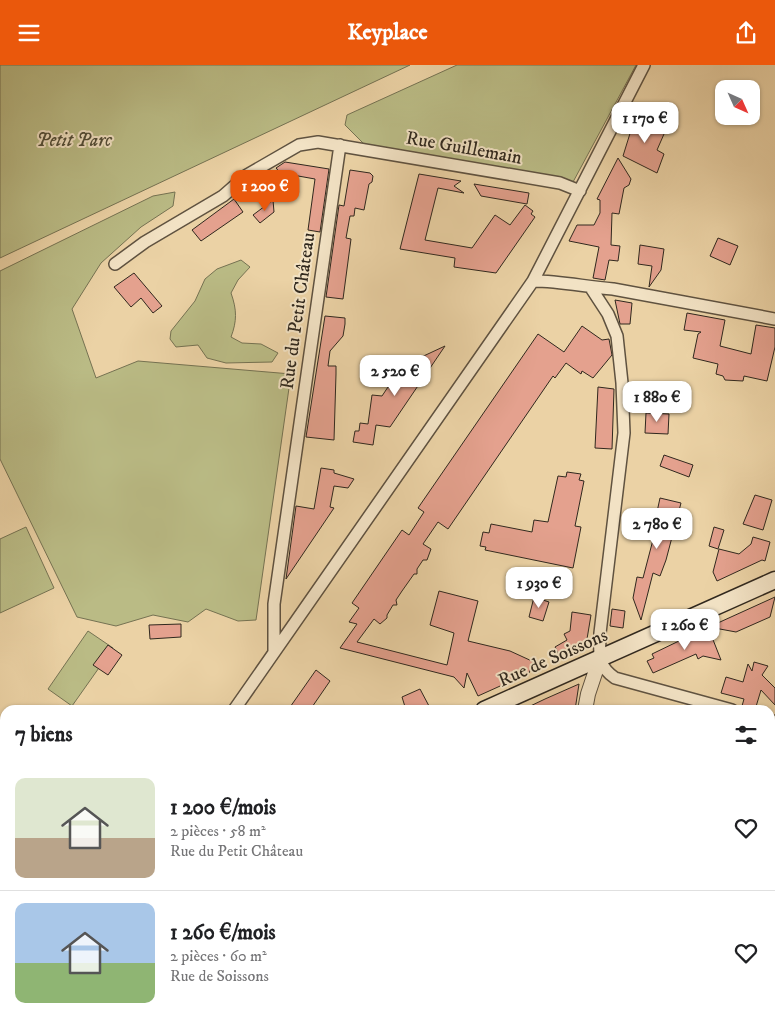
<!DOCTYPE html>
<html lang="fr">
<head>
<meta charset="utf-8">
<style>
	body { margin:0; font-family:"IM FELL DW Pica",serif; background:#f2f2f2; color:#202124; height:100vh; display:flex; flex-direction:column; font-size:19px; white-space:nowrap }
	* { box-sizing:border-box; margin:0 }
	p { font-size:16px; color:#757577 }
	.icon { flex:none; width:28px; height:28px; fill:none; stroke:currentColor; stroke-width:2; stroke-linecap:round; stroke-linejoin:round }
	.map { position:relative; flex:1; overflow:hidden }
	.sheet { position:absolute; left:0px; top:640px; width:775px; height:320px; display:flex; flex-direction:column; background:#fff; border-radius:15px 15px 0 0; box-shadow:0 1px 4px #0004 }
	.sheet>* { flex:none }
	.needle { width:32px; rotate:135deg }
	.tools { position:absolute; left:715px; top:15px; display:grid; gap:10px }
	.tools a { display:grid; place-items:center; width:45px; height:45px; border-radius:10px; background:#fff; box-shadow:0 1px 4px #0004; font-size:25px }
	.price { position:absolute; translate:-50% -42px; padding:0 11px; border-radius:10px; background:#fff; color:#222; font-size:16px; line-height:32px; filter:drop-shadow(0 1px 2px #0008) }
	.price::after { content:''; position:absolute; left:50%; top:30px; width:15px; height:11px; margin-left:-8px; background:inherit; clip-path:polygon(0 0,100% 0,50% 100%) }
	.price.current { background:#ea580c; color:#fff }
	ul { padding:0; list-style:none }
	li { display:flex; align-items:center; gap:15px; height:125px; padding:0 15px }
	li+li { border-top:1px solid #e0e0e0 }
	li span { display:grid; place-items:center; flex:none; width:140px; height:100px; border-radius:10px; color:#555 }
	li>.icon { margin-inline-start:auto }
	span .icon { width:60px; height:60px; fill:#fffc; stroke-width:1 }
	li b { font-size:21px }
	h2 { display:flex; justify-content:space-between; align-items:center; height:60px; padding:0 15px; font-size:21px }
	header { display:flex; justify-content:space-between; align-items:center; height:65px; padding:0 15px; background:#ea580c; color:#fff; font-size:22px; font-weight:700 }
	.map>svg:first-child { display:block }
	.green { fill:#babb85; stroke:#757252 }
	.building { fill:#e4a18e; stroke:#30281e }
	.lines { fill:none; stroke-linecap:round; stroke-linejoin:round }
	.minor-casing { stroke:#5f5240; stroke-width:14 }
	.tertiary-casing { stroke:#5f5240; stroke-width:16 }
	.secondary-casing { stroke:#30281e; stroke-width:19 }
	.minor { stroke:#f2e2c4; stroke-width:11 }
	.tertiary { stroke:#f2e2c4; stroke-width:14 }
	.secondary { stroke:#f2e2c4; stroke-width:16 }
	.labels { text-anchor:middle; dominant-baseline:central; stroke-width:4; stroke-linejoin:round; paint-order:stroke }
	.park-label { font-size:19px; font-style:italic; fill:#524d38; stroke:#f2e2c4 }
	.street-label { font-size:19px; fill:#30281e; stroke:#f2e2c4 }
</style>
</head>
<body>
<header><svg class="icon" aria-label="menu" viewBox="0 0 24 24"><path d="M4 6h16M4 12h16M4 18h16"/></svg>Keyplace<svg class="icon" aria-label="share" viewBox="0 0 24 24"><path d="M12 15V3M7 8l5-5 5 5M5 13v7h14v-7"/></svg></header>
<div class="map">
<svg width="775" height="960" viewBox="0 0 775 960">
	<rect width="100%" height="100%" fill="#ebd2a5"/>
	<filter id="stains"><feTurbulence type="fractalNoise" baseFrequency=".004" numOctaves="4"/><feColorMatrix values="0 0 0 0 .2 0 0 0 0 .09 0 0 0 0 .02 0 0 0 .5 -.17"/></filter>
	<radialGradient id="worn" r=".72"><stop offset=".6" stop-color="#630" stop-opacity="0"/><stop offset="1" stop-color="#630" stop-opacity=".3"/></radialGradient>
	<path class="green" d="M0,0H410L0,193Z
		M457,0H636L573,117L364,79L345,60L347,50Z
		M175,127L173,141L141,162L101,198L72,244L96,313L138,296L291,309L256,555L238,556L206,544L188,557L153,550L116,561L77,552L0,394V206L153,131Z
		M241,195L250,202L238,215L231,228C237,245 237,256 231,272L242,278L261,279L278,288L272,297L226,298L207,293L198,280L176,282L170,274L171,266L195,236L205,214L217,204Z
		M26,462L54,523L0,548V474Z
		M88,566L113,583L72,641L48,624Z
		M5,743V869L0,876V750Z"/>
	<path class="building" d="M635,50L660,62L664,69L657,85L664,89L657,108L623,91L632,62L629,61Z
		M618,93L631,114L629,120L624,123L619,149L612,148L611,180L620,181L618,196L609,195L605,215L593,213L599,182L569,176L577,160H594L600,148V135L597,134Z
		M285,97L329,104L320,167L308,165L315,114L287,109L284,112L276,103Z
		M350,105L370,108L373,111L372,117L369,119L364,145L355,143L354,151H350L346,173L351,174L343,234L326,232L339,140L344,141Z
		M419,109L461,116L454,121L464,128L438,123L425,175L472,183L495,150L510,160L525,140L533,146L531,149L535,152L496,208L454,202L455,193L400,184Z
		M474,119L529,128L527,139L481,131Z
		M234,134L243,147L201,176L192,165Z
		M273,135L274,147L260,158L253,150Z
		M718,173L738,181L730,200L710,191Z
		M640,180L664,184L661,205L649,222L652,201L638,199Z
		M134,208L162,241L153,248L141,233L131,242L114,222Z
		M615,235L632,238L630,259H620Z
		M687,248L725,255L720,281L751,289L756,260L775,263V282L767,316L744,311L743,316L725,315L723,311L716,309L718,299L693,293L698,269L701,267L684,265Z
		M325,251L345,253V259L343,271L330,286L328,301H336V309L334,375L306,372Z
		M582,261L602,275L609,274L612,290L593,313L582,306L581,309L566,298L555,313L553,311L448,464L438,457L423,479L431,484L427,495H423L417,504V509H414L402,526L396,535L397,540H393L387,550V553L380,559L374,554L357,577L447,600L454,568L430,560L439,526L478,536L468,576L510,586L534,597L529,608L478,631L467,608L464,623L454,612L340,583L357,559L349,557L359,543L352,538L402,465L409,470L424,447L418,443L538,269L564,287Z
		M445,281L390,362L376,360L373,380L353,377L355,366H359L360,358L368,359L372,330L382,331L388,322L394,326L400,302Z
		M598,322L614,324L612,384L595,383Z
		M646,348L669,349L668,369L645,368Z
		M664,390L693,400L689,412L660,401Z
		M321,403L334,405V408L354,414L348,423L334,421L330,442L334,443L286,514L296,441L314,444Z
		M567,407L581,409L579,415L584,416L575,461L581,462L573,503L485,485L486,482L480,481L483,467L489,468L491,459L532,467L534,455L548,457L558,411L566,412Z
		M755,430L772,435L763,465L743,459Z
		M660,433L681,438L666,495L660,511L653,508L641,555L633,533L637,512L643,513L660,448L657,447Z
		M714,462L724,465L718,484L709,481Z
		M753,472L770,477L765,496L762,495L717,516L713,507L719,484L739,489L751,479Z
		M534,532L549,537L543,556L529,552Z
		M775,532L770,552L736,567L709,562Z
		M612,544L625,546L623,563L610,561Z
		M572,547L591,550L586,580L583,584L561,594L555,582L567,575L564,569L570,566Z
		M181,559V572L150,574L149,560Z
		M708,562L721,595L703,591L698,594L696,589L653,608L647,596L654,593L652,589Z
		M108,580L122,590L108,610L93,600Z
		M754,597L768,601L762,610L775,623V640L761,625L755,645L742,641L744,634L721,628L726,612L743,617L748,599L752,606Z
		M316,605L330,616L310,645H288Z
		M579,619L575,645H522L545,634Z
		M420,624L429,641L420,645H406L402,632Z"/>
	<g class="lines">
		<g class="minor-casing">
			<path id="minor" d="M115,199L145,177L223,131L247,110L299,80L318,77L560,118L580,126
				M533,216C561,216 586,222 613,224L775,254
				M591,223L608,249L617,271L622,318L624,368L600,568C600,588 596,600 615,613L732,645
				M274,586V539L340,80
				M234,645L533,216L644,0
				M770,655L775,657
				M770,862L775,842
				M257,960L258,955
				M387,960L388,955
				M744,960L746,955"/>
		</g>
		<g class="tertiary-casing">
			<path id="tertiary" d="M585,645L588,629L600,593
				M536,960V955"/>
		</g>
		<g class="secondary-casing">
			<path id="secondary" d="M484,645L775,515
				M19,960L22,955"/>
		</g>
		<use href="#minor" class="minor"/>
		<use href="#tertiary" class="tertiary"/>
		<use href="#secondary" class="secondary"/>
	</g>
	<g class="labels">
		<g class="park-label">
			<text x="74" y="75">Petit Parc</text>
		</g>
		<g class="street-label">
			<text transform="translate(464 83) rotate(10)">Rue Guillemain</text>
			<text transform="translate(298 246) rotate(-82)">Rue du Petit Château</text>
			<text transform="translate(553 593) rotate(-24)">Rue de Soissons</text>
		</g>
	</g>
	<rect width="100%" height="100%" filter="url(#stains)"/>
	<rect width="100%" height="100%" fill="url(#worn)"/>
</svg>
<div class="tools">
<a><svg class="needle" viewBox="-14 -14 28 28"><path d="M0-13l5 13h-10z" fill="#e53935"/><path d="M0 13l5-13h-10z" fill="#757577"/></svg></a>
</div>
<b class="price" style="left:645px;top:79px">1 170 €</b>
<b class="price current" style="left:265px;top:147px">1 200 €</b>
<b class="price" style="left:395px;top:332px">2 520 €</b>
<b class="price" style="left:657px;top:358px">1 880 €</b>
<b class="price" style="left:657px;top:485px">2 780 €</b>
<b class="price" style="left:539px;top:544px">1 930 €</b>
<b class="price" style="left:685px;top:586px">1 260 €</b>
<section class="sheet">
<h2>7 biens<svg class="icon" aria-label="filters" viewBox="0 0 24 24"><path d="M4 7h16M4 17h16"/><circle cx="9" cy="7" r="2"/><circle cx="15" cy="17" r="2"/></svg></h2>
<ul>
<li><span style="background:linear-gradient(#dfe7d0 60%,#b9a48a 0)"><svg class="icon" aria-label="home" viewBox="0 0 24 24"><path d="M3 11l9-7 9 7M6 9v11h12V9"/></svg></span><div><b>1 200 €/mois</b><p>2 pièces · 58 m²</p><p>Rue du Petit Château</p></div><svg class="icon" aria-label="heart" viewBox="0 0 24 24"><path d="M12 20l-8-8c-3-5 5-10 8-4 3-6 11-1 8 4z"/></svg></li>
<li><span style="background:linear-gradient(#a9c7e8 60%,#8fb573 0)"><svg class="icon" aria-label="home" viewBox="0 0 24 24"><path d="M3 11l9-7 9 7M6 9v11h12V9"/></svg></span><div><b>1 260 €/mois</b><p>2 pièces · 60 m²</p><p>Rue de Soissons</p></div><svg class="icon" aria-label="heart" viewBox="0 0 24 24"><path d="M12 20l-8-8c-3-5 5-10 8-4 3-6 11-1 8 4z"/></svg></li>
</ul>
</section>
</div>
</body>
</html>
